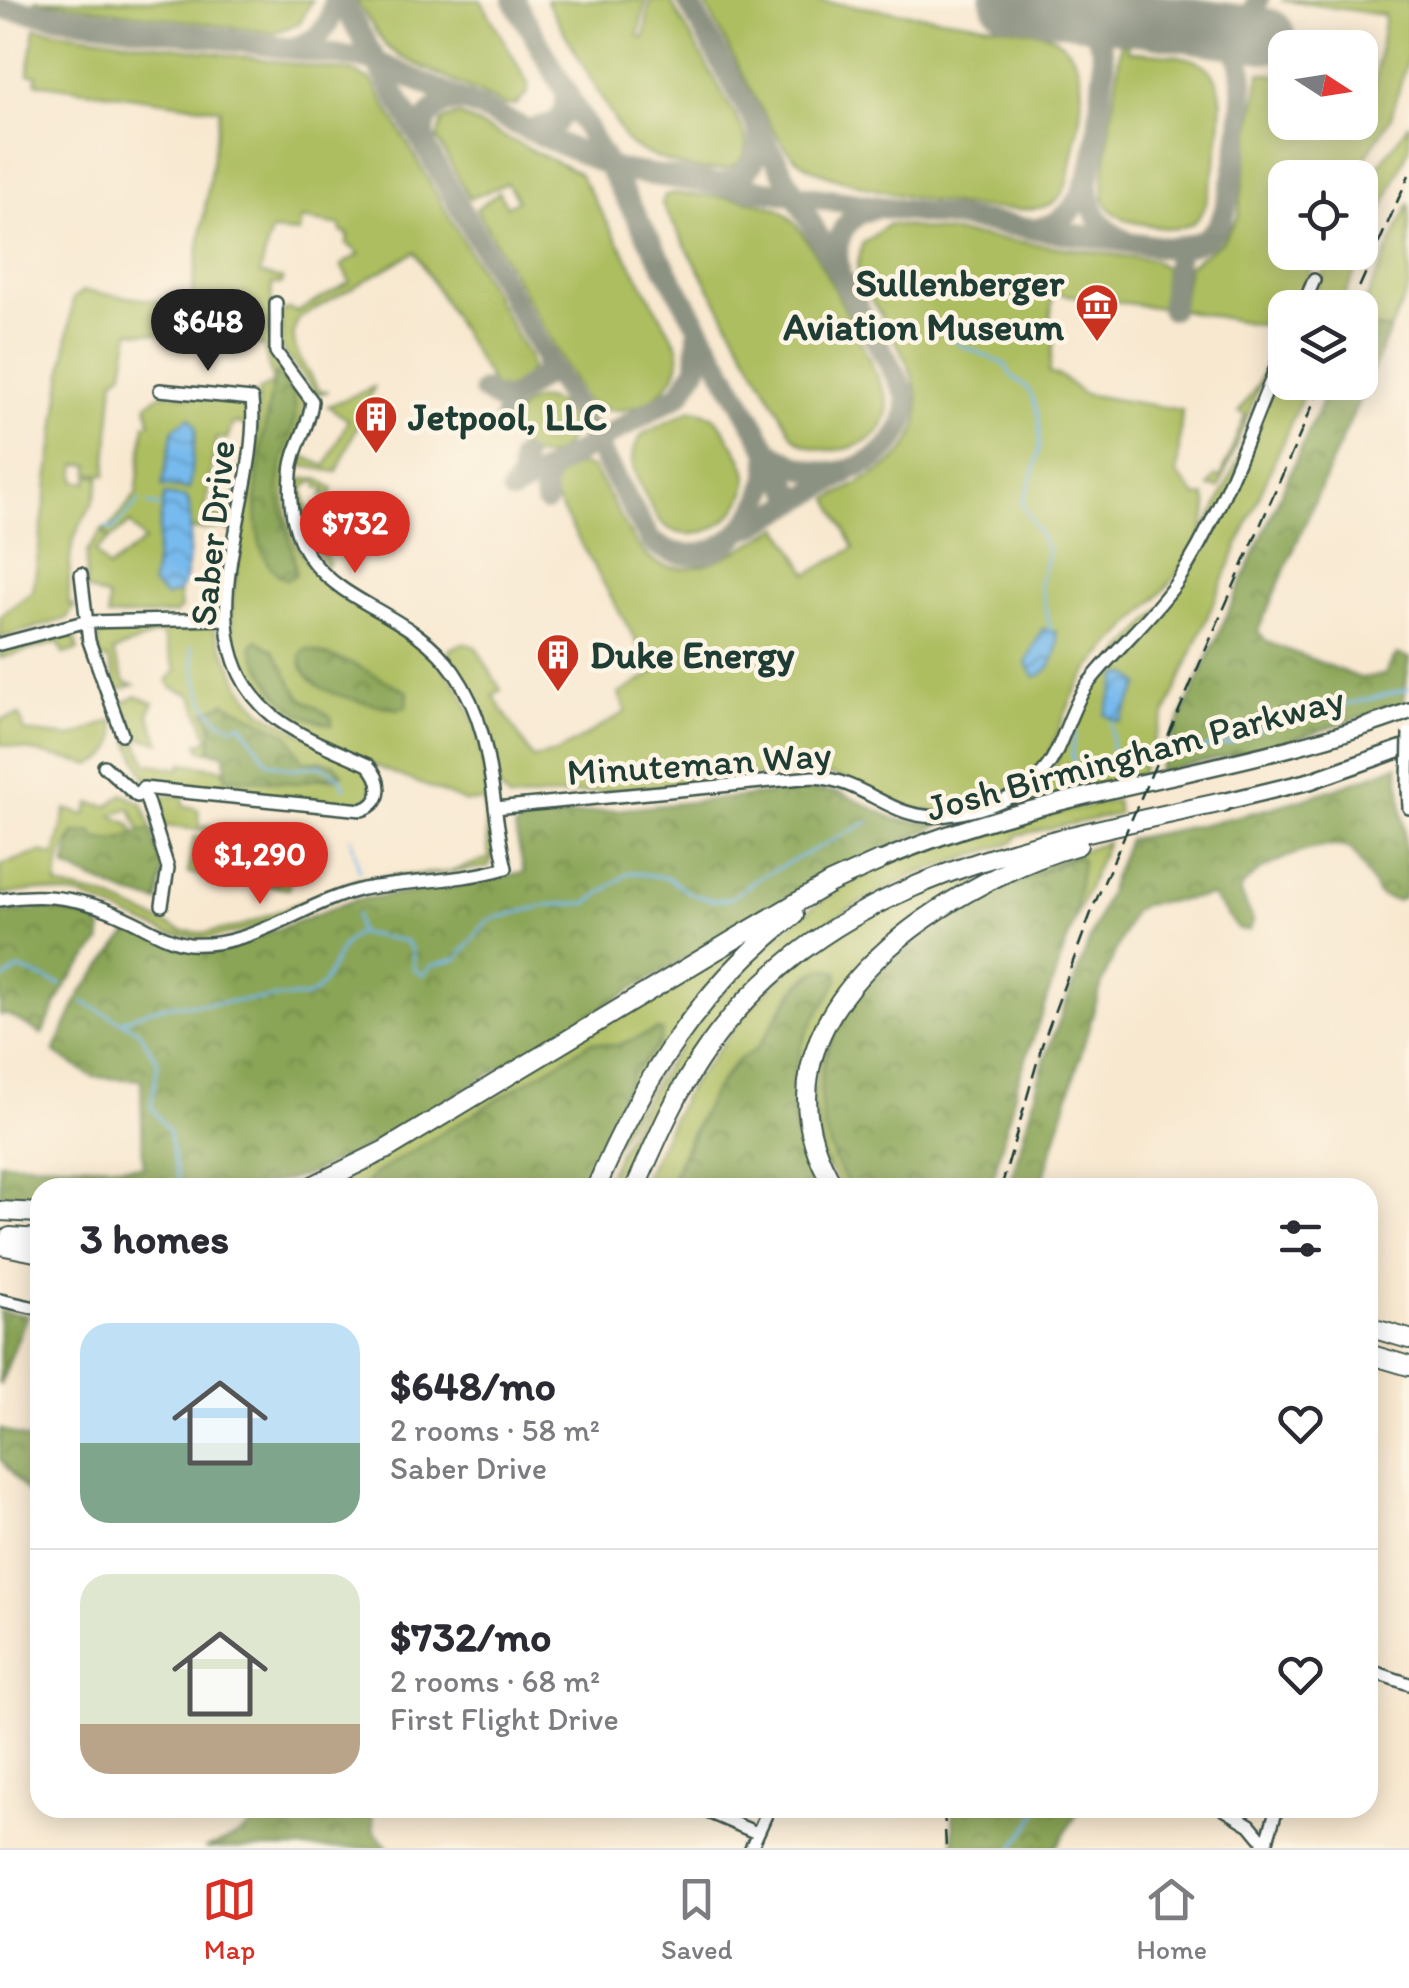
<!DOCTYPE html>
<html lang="en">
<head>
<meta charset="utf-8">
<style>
	body { margin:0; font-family:Itim,sans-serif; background:#f2f2f3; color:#2b2b33; height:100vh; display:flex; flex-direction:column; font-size:38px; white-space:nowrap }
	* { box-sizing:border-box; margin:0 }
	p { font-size:32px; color:#7c7c81 }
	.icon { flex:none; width:55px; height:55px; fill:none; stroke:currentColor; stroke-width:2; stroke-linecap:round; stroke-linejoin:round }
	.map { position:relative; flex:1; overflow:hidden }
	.sheet { position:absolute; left:30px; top:1178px; width:1348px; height:640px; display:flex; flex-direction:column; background:#fff; border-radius:30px; box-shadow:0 5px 25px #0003 }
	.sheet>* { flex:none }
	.needle { width:65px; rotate:102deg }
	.controls { position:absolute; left:1268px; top:30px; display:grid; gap:20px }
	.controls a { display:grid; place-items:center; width:110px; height:110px; border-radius:20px; background:#fff; box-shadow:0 5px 25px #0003; font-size:50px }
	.price { position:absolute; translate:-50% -85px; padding:0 22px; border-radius:35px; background:#d93025; color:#fff; font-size:32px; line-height:65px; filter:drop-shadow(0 2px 5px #0008) }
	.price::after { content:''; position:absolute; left:50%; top:60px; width:30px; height:22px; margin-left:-15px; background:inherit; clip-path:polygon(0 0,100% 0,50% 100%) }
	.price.selected { background:#222; color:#fff }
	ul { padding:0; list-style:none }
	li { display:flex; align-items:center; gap:30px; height:250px; padding:0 50px }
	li+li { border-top:2px solid #e1e1e2 }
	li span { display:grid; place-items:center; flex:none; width:280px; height:200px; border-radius:30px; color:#555 }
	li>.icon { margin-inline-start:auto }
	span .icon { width:120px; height:120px; fill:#fffc; stroke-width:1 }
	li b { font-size:42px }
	h2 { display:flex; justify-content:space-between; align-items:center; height:120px; padding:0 50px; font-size:42px }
	.tabs { display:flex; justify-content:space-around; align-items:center; height:140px; border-top:2px solid #e1e1e2; background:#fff; font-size:28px; color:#7c7c81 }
	.tabs a { display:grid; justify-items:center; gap:5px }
	.tabs .selected { color:#d93025 }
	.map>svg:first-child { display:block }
	.grass { fill:#adbe61; stroke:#667e4a; stroke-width:2.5 }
	.forest { fill:url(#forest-crowns); stroke:#547146; stroke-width:2.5 }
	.water { fill:url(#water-waves); stroke:#4b7c90; stroke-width:2.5 }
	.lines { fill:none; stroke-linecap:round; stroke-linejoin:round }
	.stream { stroke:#77baed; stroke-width:2.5 }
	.taxiway { stroke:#8c9282; stroke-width:22 }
	.runway { stroke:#8c9282; stroke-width:55 }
	.minor-casing { stroke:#40574b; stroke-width:16 }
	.major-casing { stroke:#40574b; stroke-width:20 }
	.highway-casing { stroke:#40574b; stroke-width:22 }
	.minor { stroke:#fff; stroke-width:11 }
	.major { stroke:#fff; stroke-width:15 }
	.highway { stroke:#fff; stroke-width:18 }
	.rail { stroke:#1f3d34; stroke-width:2.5; stroke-dasharray:15 8; stroke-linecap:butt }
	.minor-bridge-casing { stroke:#40574b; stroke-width:16; stroke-linecap:butt }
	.minor-bridge { stroke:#fff; stroke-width:11 }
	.labels { text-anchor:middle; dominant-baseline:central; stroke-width:9; stroke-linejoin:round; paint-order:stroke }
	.poi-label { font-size:38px; font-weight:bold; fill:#1f3d34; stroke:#fcf5e5; text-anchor:start }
	.street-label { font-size:38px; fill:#1f3d34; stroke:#fcf5e5 }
</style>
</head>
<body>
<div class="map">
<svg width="1409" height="1848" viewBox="0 0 1409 1848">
	<defs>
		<pattern id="forest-crowns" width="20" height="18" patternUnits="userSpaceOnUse" patternTransform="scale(2.5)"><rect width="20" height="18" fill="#8aa557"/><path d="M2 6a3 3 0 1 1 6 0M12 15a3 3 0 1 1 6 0" fill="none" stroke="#708849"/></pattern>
		<pattern id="water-waves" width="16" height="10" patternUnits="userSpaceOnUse" patternTransform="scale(2.5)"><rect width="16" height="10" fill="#77baed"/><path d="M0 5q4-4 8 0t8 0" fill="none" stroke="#6198c1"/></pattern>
	</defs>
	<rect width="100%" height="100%" fill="#fcf5e5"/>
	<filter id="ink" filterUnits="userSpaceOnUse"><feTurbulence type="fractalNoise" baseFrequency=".01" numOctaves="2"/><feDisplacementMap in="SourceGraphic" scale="20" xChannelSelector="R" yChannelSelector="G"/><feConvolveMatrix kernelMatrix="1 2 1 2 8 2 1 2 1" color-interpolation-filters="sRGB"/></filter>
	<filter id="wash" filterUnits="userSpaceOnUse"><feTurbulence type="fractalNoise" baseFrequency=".0048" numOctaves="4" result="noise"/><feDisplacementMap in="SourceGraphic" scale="40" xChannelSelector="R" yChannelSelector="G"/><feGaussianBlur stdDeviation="2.25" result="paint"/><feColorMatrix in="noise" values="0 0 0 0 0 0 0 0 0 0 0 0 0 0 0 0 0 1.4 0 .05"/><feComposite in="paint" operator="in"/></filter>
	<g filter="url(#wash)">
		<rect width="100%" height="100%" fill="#f8e8d0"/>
		<path class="grass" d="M34,0H312L300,23L273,33Z
			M355,0H481L528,83V93L516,105H504L401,57L386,46Z
			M546,0H646L638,36L644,38L650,0H670L744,131C763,197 652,164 626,141Z
			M703,0H811L1042,32C1105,54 1076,127 1069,178C1065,190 1059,202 1046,206C1003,220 828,188 795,158C768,132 724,37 703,0Z
			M1281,0H1409V55L1391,117L1353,177L1285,178V252L1318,253L1295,307L1275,299L1261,325L1181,310L1188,266L1222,241L1238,216L1260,73L1285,76V122H1360V87L1374,88L1385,15Z
			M35,28L354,72L372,81L529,357L531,369L521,384L504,390L493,386L415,252L301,317C281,339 307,371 320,391H329L317,394L282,350L281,313L289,309L297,312L350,282L341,265L360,254L347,244L348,234L341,232V226L301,219L299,233L271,231L260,274L283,279L282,284H272L270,346L277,365L304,400C303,436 282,467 286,505C297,615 415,610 462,694C489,743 482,798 496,850L488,867L379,882L242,932L207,939L169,934L83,897L38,890L0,895V865L41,852L55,856L66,809L86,815L90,803L108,806L123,794L143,804L152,831L140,830L130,808L112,815C121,823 129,818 135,833C117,847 95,839 74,833L59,863L57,886L105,897L182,931L205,933L239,927L360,879L450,872L489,858L484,801L465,802C393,770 259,734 236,650C226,616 236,577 241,543C248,493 260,441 258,391L273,383L263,345L130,331L123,372L114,379L106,475L89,473L90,465L77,464L75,481L87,483L89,475L100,476C96,505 87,510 76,534C68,554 69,584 69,605L75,606L66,619L0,638V616L33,591L73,299L83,291L180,304L191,300L220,109L36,83L37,75L28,74Z
			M1121,43L1128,44V51C1149,54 1186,53 1203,64C1214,71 1220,85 1221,97C1224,119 1212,211 1194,222C1180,232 1164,228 1149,225C1130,222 1114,219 1104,200L1103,181Z
			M459,115L579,173L678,346C689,391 618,430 585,400L476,209L499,192L507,206L518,200L507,183L470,199L437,139L442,121Z
			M1409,124V148L1340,307L1308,308L1332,253L1360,252V191Z
			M674,193C706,197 750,196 780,210C808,222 869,360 886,395C901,446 824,466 793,436L662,204L665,195Z
			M1409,203V288L1390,330L1360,325V314Z
			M889,224L1153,260L1165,268L1162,308L1053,293L1049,329L1055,331L1049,373L1060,376L1083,394L1182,410L1177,474L1197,497L1205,496L1207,504C1207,574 1109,631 1077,688C1059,721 1055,762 1021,785C1001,799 966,808 942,811C894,816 862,772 805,772L510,800C490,786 497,754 490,733C482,704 465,680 448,655L450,649L463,643L476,647L501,690L493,695L533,758L556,753L626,712L619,694L654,673L554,496V483C563,470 577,461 592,468C608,491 619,518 635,542C673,598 737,550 780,527L808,574L854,548L829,499C849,488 872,478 890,464C956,413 891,336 862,284L857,269L862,244Z
			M1285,322L1219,488L1209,487L1215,476L1221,477L1245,415L1239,412L1258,384L1273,345L1268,341H1277Z
			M1285,359V382L1308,383L1139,776L1008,806L1035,791L1050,775L1088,690L1179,588Z
			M374,387L337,472L302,466L303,456L326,466L348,420L328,406Z
			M163,393L239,403L247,412L248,425L233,423L227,439L216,438L205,514L230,518L238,485L232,532L222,528L188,530L189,502L164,495L152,585L166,597L179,592L181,609L174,614L108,617V598L86,589L87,552L102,530L109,540L95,551L108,569L144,541L130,523L110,539L103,529H109L136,494L145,424L150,423L147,404Z
			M513 428a29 29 0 1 1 58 0a29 29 0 1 1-58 0Z
			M691,410C714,412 721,422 731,441C738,452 746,464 747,477C749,512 702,548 670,529C657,522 650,504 643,491C632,471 627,453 643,434Z
			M298,479H319L333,488L331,495L321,497L326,488H318L317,480L303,488L312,531L330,563L326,567L302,528Z
			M181,624L182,631L192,629V624L213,627L242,688L261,711L365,767L372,775L371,797L356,804L146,780L129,741L137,742L147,763L180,769L182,763L223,769L226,778L336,779L340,769L321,760L303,762L288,734L225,703L209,717L213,733L210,751L201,750L198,744L209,739L192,695L171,687L167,680L176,671L161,632L113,652L125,682L134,685L120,690L113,687L116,683L108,659H100L97,644L101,632L114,625Z
			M65,633L74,636L78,650L63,654L59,642L0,658V650Z
			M137,696L154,703L148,713L160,742L137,738L129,714L123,716L122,703Z
			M20,715L25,732L71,737L113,720C120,741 113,758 92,765L0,744V720Z
			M161,795L184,796L183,805L198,809L201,830L165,826L155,809Z
			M1116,800L1119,814L1018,835L1014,842L915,875L849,909L807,938L665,1102L625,1187L603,1188C657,1059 743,939 868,873C913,849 963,835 1011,819L1013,823Z
			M205,825L295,837L289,889L188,873L194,837L210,839L208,858L246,864L259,882L278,883L287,869L289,853L279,841L204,830Z
			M1107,842L1074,922L1082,860L1073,856L960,907L893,958L846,1009L826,1051L833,1158L850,1187L841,1188C777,1088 833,1004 912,939C927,927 942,910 959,901C1005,875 1058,860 1107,842Z
			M1022,854L900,931L806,1064L830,1187H816C792,1141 785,1084 806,1034C816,1011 832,996 837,971C801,956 776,1023 759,1046C752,1054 741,1056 734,1064C707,1095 683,1149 669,1187L639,1188L686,1091L754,1003L804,956L865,914Z
			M744,942L748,944L698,1000L591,1187H582L631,1076L659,1044L657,1030L616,1046L592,1042L373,1175L364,1187L321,1188Z"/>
		<path class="forest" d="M1360,325L1390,330L1258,631L1267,642L1360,678L1384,675L1397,654L1409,658L1404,703L1274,746L1157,772L1330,383L1360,382Z
			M275,373C318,403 280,444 279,485C278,510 299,562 295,575L287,579C230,558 268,415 275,373Z
			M257,640L274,651L300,697L331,717L332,725C287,717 268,685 251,647Z
			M307,649L351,663L408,692L407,706L399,709C369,703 297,695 301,654Z
			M225,703L288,734L303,761L334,764L342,774L297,783L226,778L225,754L210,751L213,725L205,712Z
			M1398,765L1408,879L1403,898L1396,901L1379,895L1352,850C1328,835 1251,866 1240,891L1253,921L1250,930H1239L1212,896L1143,905L1133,911L1102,983L1041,1187H1009L1044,1061L1128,839C1221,822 1310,802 1398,765Z
			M806,790L840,792L895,819L941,824L812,883L367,1147L307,1175L254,1188H40V1196L0,1194V1162L143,1167L141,1080L93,1077L54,1052L80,994L129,932L139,931L183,948L222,950L354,900L468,885L524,872L515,829L521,820Z
			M140,830L152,831L163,870L158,902L128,895L65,867L74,834L91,832L98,840C115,842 127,841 140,830Z
			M1078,856L1082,860L1074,922L1018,1081L991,1187H850C756,1037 906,922 1037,874C1051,869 1063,859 1078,856Z
			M50,908L92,919L102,928L100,943L67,983L42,1034L8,1015H0V913Z
			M821,968L837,971L838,979C830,999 815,1014 806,1034C785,1082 791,1142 816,1187H669L711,1095L738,1060L756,1050L800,985Z
			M657,1030L662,1031L659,1044L631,1076L582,1187H364L373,1175L592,1042L616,1046Z
			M0,1311L27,1315L0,1385Z
			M0,1429L40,1444V1508L0,1459Z
			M264,1808H372L374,1831L388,1848H205C228,1841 253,1831 264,1808Z
			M953,1808H1081L1055,1848H954Z"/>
		<path class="water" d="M190,417L196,428L189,489L162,486L174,428Z
			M164,495L187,498C193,516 191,576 179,592L166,597L152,585Z
			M1042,629L1056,632C1061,649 1052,673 1035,677L1026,664Z
			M1119,674L1130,675L1140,684L1120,722L1105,715Z"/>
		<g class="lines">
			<path class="stream" d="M940,329L959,344L1006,365C1012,384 1024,379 1031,394C1048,432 1038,467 1022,503L1048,551L1040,584L1051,633
				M148,504L161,507
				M106,527L113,530L140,500
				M191,647C195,673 202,722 235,726L241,723L268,762L292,769L321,765L340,778L345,788
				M1112,721L1111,752L1140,758L1193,751L1235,742L1273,723L1409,689
				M1076,728L1072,754L1079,784
				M351,837L359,871
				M356,914L358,932
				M0,982L19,969L61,985
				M83,1002L138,1030L158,1062L151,1106L168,1131L180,1188
				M123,1021C166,1001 169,1006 213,1003C245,1001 275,996 307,997C334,984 332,946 358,933L405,941L412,950L414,970L423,975L431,966L457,959L488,920L548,905L588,903L630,872L668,878L691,894L713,900L730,899L760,877L869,822
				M1013,1848L1041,1808"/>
			<path class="taxiway" d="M341,0L651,541C712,585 778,512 768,450
				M514,0L797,501
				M687,0L906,394C913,438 870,473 827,473C805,472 786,462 768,450
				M1063,5L1087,6L1103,0
				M0,8L372,60L618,170L1169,248C1188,247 1205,243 1217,227C1234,204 1251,84 1239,58C1226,33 1205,29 1180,24
				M1204,26C1229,28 1248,27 1258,0
				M292,48C318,42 332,27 334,0
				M527,130L556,123L564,112L566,90
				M426,144C418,116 439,100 466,102
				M717,184C746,181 763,158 758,130
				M1088,185C1090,211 1100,229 1124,240
				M1040,228C1102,216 1097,117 1104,67C1103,34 1088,15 1057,7
				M839,267C832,237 847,213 878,207
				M1171,309L1178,248
				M484,391L497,399L513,398
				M504,424L508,401L545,374L546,356
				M512,491L680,394L697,367L698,332
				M512,491L521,479L522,458
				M546,501L543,486L552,468
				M751,527L845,474"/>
			<path class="runway" d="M1008,0L1268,36"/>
		</g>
	</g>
	<g filter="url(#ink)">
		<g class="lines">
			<g class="minor-casing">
				<path id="minor" d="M1302,308L1314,280
					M81,574L89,641L122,734
					M0,644L84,622L227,619
					M104,766L137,796L143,788L362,810C385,802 382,780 368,765C336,750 299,737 272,715C177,636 262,499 252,399L160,390
					M1408,786L1409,808
					M143,788L168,868L162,905
					M495,808L813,777C866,780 892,821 940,816C984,812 1035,795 1055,754C1066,732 1073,705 1087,685C1115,649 1151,619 1177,582C1224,512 1251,424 1285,347
					M0,900C45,892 85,898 126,918C147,927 166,941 189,944C252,949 304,902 363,889C411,880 458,882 506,868C489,801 496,732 454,672C399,592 281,606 291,474C292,448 310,427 312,401L276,352V303
					M0,1300L40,1309
					M1368,1670L1409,1684
					M698,1808L757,1833
					M1222,1808L1250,1825L1269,1848
					M1266,1844L1277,1808
					M751,1848L769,1808"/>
			</g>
			<g class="major-casing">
				<path id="major" d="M1223,802L1310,781L1409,746
					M879,861C1048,787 1236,776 1409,711"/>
			</g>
			<g class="highway-casing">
				<path id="highway" d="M308,1188L385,1150L740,936L830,883L879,861
					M596,1188C642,1080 701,987 794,915
					M635,1188C655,1144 673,1099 700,1059C819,878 1028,845 1223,802
					M835,1188C731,1022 941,885 1078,845
					M0,1211L40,1213
					M10,1237L40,1239
					M0,1245L40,1253
					M1368,1327L1409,1339
					M1368,1354L1409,1366"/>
			</g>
			<use href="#minor" class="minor"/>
			<use href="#major" class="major"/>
			<use href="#highway" class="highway"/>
			<path class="rail" d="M1350,308L1409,175
				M1001,1188L1042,1045L1094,905L1323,382
				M944,1808L946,1848"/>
			<g class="minor-bridge-casing">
				<path id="minor-bridge" d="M1408,786L1409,733"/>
			</g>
			<use href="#minor-bridge" class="minor-bridge"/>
		</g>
	</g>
	<defs>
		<g id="museum-pin" transform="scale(2.25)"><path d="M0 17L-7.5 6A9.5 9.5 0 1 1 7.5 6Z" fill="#c8321e" stroke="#fcf5e5"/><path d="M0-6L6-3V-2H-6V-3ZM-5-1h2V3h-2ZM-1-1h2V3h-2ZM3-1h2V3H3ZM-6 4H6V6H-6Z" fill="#fff"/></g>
		<g id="building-pin" transform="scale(2.25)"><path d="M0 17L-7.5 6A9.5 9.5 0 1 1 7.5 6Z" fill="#c8321e" stroke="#fcf5e5"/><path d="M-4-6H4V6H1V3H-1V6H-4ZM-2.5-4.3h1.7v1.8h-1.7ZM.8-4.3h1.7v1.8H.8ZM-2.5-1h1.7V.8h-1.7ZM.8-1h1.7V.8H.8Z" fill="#fff"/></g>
	</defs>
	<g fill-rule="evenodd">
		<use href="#museum-pin" x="1097" y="305"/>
		<use href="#building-pin" x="376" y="417"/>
		<use href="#building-pin" x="558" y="655"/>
	</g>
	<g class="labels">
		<g class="poi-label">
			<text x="1064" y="283" text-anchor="end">Sullenberger<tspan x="1064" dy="44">Aviation Museum</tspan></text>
			<text x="408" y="417">Jetpool, LLC</text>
			<text x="590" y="655">Duke Energy</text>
		</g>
		<g class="street-label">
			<text transform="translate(212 533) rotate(-84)">Saber Drive</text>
			<text transform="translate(1135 753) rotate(-15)">Josh Birmingham Parkway</text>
			<text transform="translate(699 763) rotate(-4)">Minuteman Way</text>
		</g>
	</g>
</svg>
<div class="controls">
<a><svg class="needle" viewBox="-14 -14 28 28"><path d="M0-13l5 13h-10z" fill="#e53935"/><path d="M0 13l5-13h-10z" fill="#7c7c81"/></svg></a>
<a><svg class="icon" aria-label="locate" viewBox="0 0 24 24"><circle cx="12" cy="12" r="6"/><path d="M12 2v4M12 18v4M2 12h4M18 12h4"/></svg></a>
<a><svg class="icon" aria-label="layers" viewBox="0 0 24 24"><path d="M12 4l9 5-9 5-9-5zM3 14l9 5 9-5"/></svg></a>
</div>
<b class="price selected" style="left:208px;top:374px">$648</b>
<b class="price" style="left:355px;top:576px">$732</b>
<b class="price" style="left:260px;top:907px">$1,290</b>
<section class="sheet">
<h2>3 homes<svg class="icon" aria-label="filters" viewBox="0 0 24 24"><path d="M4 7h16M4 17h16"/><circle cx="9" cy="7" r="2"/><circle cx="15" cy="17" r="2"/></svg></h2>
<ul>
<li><span style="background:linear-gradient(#bfe0f5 60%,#7fa58c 0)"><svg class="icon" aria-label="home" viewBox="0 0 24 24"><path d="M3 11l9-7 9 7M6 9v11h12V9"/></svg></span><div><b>$648/mo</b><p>2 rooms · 58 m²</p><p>Saber Drive</p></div><svg class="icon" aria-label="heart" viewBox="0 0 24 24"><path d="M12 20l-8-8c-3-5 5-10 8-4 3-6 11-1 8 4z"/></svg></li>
<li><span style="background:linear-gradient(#dfe7d0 75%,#b9a48a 0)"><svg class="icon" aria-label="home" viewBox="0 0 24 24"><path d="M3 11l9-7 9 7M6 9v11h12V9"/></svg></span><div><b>$732/mo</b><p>2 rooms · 68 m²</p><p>First Flight Drive</p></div><svg class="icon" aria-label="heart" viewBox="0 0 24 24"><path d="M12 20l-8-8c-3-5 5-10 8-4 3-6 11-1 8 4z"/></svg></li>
</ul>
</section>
</div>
<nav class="tabs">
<a class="selected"><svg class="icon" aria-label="map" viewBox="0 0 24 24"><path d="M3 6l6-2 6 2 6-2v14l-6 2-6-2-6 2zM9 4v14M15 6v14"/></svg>Map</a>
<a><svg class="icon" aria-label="saved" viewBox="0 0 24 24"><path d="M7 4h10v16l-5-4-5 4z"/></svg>Saved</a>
<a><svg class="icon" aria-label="home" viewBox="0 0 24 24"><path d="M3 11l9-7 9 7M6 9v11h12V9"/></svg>Home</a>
</nav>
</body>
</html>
